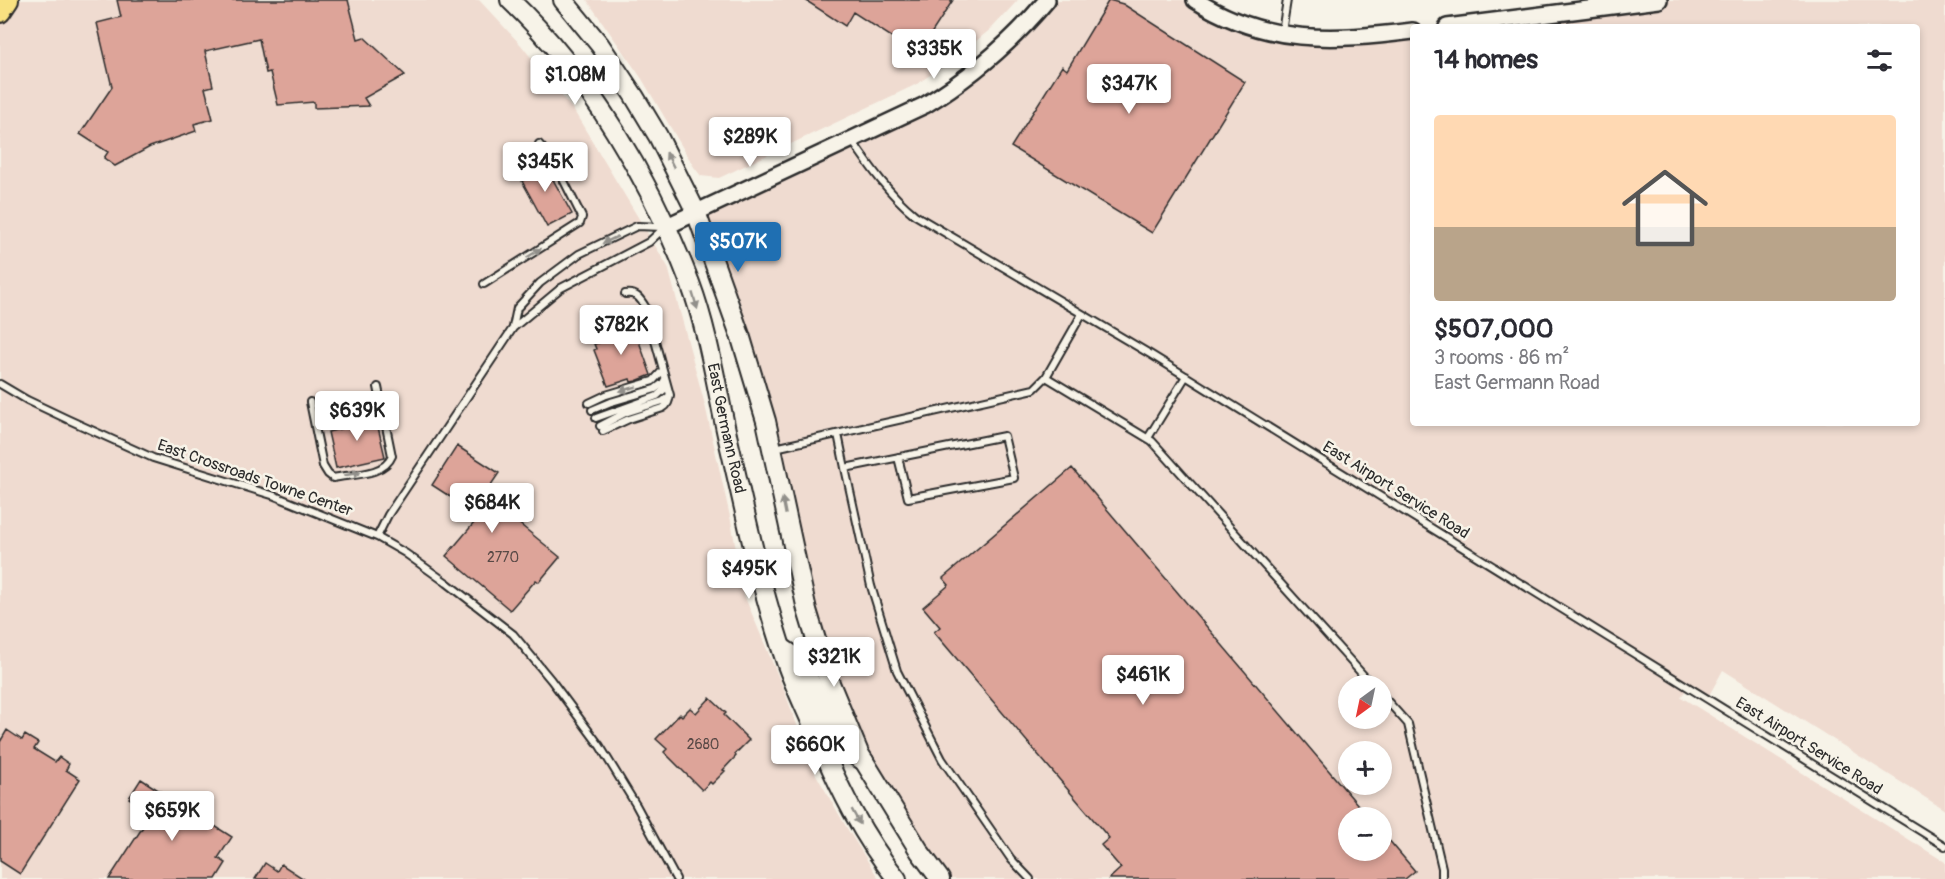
<!DOCTYPE html>
<html lang="en">
<head>
<meta charset="utf-8">
<style>
	body { margin:0; font-family:Pangolin,sans-serif; background:#f7f7f7; color:#2b2b33; height:100vh; display:flex; flex-direction:column; font-size:22px; white-space:nowrap }
	* { box-sizing:border-box; margin:0 }
	p { font-size:20px; color:#7c7c81 }
	.icon { flex:none; width:33px; height:33px; fill:none; stroke:currentColor; stroke-width:2; stroke-linecap:round; stroke-linejoin:round }
	.map { position:relative; flex:1; overflow:hidden }
	.drawer { position:absolute; left:1410px; top:24px; width:510px; height:402px; display:flex; flex-direction:column; background:#fff; border-radius:6px; box-shadow:0 3px 9px #0003 }
	.drawer>* { flex:none }
	.needle { width:39px; rotate:213deg }
	.controls { position:absolute; left:1338px; top:675px; display:grid; gap:12px }
	.controls a { display:grid; place-items:center; width:54px; height:54px; border-radius:50%; background:#fff; box-shadow:0 3px 9px #0003; font-size:30px }
	.price { position:absolute; translate:-50% -51px; padding:0 14px; border-radius:6px; background:#fff; color:#222; font-size:20px; line-height:39px; filter:drop-shadow(0 2px 3px #0008) }
	.price::after { content:''; position:absolute; left:50%; top:36px; width:18px; height:14px; margin-left:-9px; background:inherit; clip-path:polygon(0 0,100% 0,50% 100%) }
	.price.selected { background:#1f6fb2; color:#fff }
	ul { padding:0; list-style:none }
	li { display:grid; align-content:center; gap:12px; height:318px; padding:0 24px }
	li+li { border-top:2px solid #e1e1e2 }
	li span { display:grid; place-items:center; height:186px; border-radius:6px; color:#555 }
	li>.icon { margin-inline-start:auto }
	span .icon { width:108px; height:108px; fill:#fffc; stroke-width:1 }
	li b { font-size:26px }
	h2 { display:flex; justify-content:space-between; align-items:center; height:72px; padding:0 24px; font-size:26px }
	.map>svg:first-child { display:block }
	.built { fill:#efdbd0; fill-rule:evenodd }
	.building { fill:#dda499; stroke:#2b2b2b; stroke-width:1.5 }
	.lines { fill:none; stroke-linecap:round; stroke-linejoin:round }
	.service-casing { stroke:#2b2b2b; stroke-width:10 }
	.tertiary-casing { stroke:#2b2b2b; stroke-width:20 }
	.secondary-casing { stroke:#2b2b2b; stroke-width:22 }
	.primary-casing { stroke:#2b2b2b; stroke-width:24 }
	.service { stroke:#f7f3e8; stroke-width:6 }
	.tertiary { stroke:#f7f3e8; stroke-width:15 }
	.secondary { stroke:#f7f3e8; stroke-width:18 }
	.primary { stroke:#f9e181; stroke-width:20 }
	.oneway { fill:#918f8a }
	.labels { text-anchor:middle; dominant-baseline:central; stroke-width:5; stroke-linejoin:round; paint-order:stroke }
	.number-label { font-size:14px; fill:#584946 }
	.street-label { font-size:16px; fill:#2b2b2b; stroke:#f7f3e8 }
</style>
</head>
<body>
<div class="map">
<svg width="1945" height="879" viewBox="0 0 1945 879">
	<rect width="100%" height="100%" fill="#f7f3e8"/>
	<filter id="ink" filterUnits="userSpaceOnUse"><feTurbulence type="fractalNoise" baseFrequency=".0167" numOctaves="2"/><feDisplacementMap in="SourceGraphic" scale="12" xChannelSelector="R" yChannelSelector="G"/><feConvolveMatrix kernelMatrix="1 2 1 2 8 2 1 2 1" color-interpolation-filters="sRGB"/></filter>
	<g filter="url(#ink)">
		<path class="built" d="M0,0H479L521,45L574,111L668,267L705,405L731,521L744,595L784,690L814,771L848,830L879,879H0Z
			M587,0H1018L992,28L959,55L917,84L719,178L701,176L694,167L642,79Z
			M1047,0H1195L1263,30L1413,31V423H1917V27H1447L1659,0H1945V810L1723,670L1707,699L1688,687L1681,697L1945,862V879H940L859,753L788,526L696,212L925,105ZM1348,686H1382V718H1348ZM1348,752H1382V784H1348ZM1348,818H1382V850H1348Z"/>
		<path class="building" d="M117,0H348L358,39L364,37L405,75L364,98L369,106L314,108V102L278,105L270,72L266,73L259,39L205,51L213,86L205,88L213,119L194,124L196,131L150,147L115,166L104,158L108,152L80,134L112,87L97,23L121,17Z
			M805,0H953L918,54L853,12L845,26Z
			M1109,0L1123,4L1245,82L1152,233L1011,147L1062,66L1067,70Z
			M539,159L544,168L546,167L572,214L547,227L522,181L524,180L519,170Z
			M621,326L628,327L630,334L636,333L651,375L636,381L631,382L630,379L608,386L594,350L596,349L594,344L599,343L598,337L603,332L610,328Z
			M375,414L385,457L336,468L328,432L344,428L342,421Z
			M457,446L499,473L484,495L560,557L539,582L536,580L510,610L446,556L480,516L432,485Z
			M1072,468L1369,818H1348V850H1382V832L1415,871L1405,879H1109L1121,868L1101,845L1109,838L934,632L940,627L923,607L949,585L943,578Z
			M710,698L726,713L724,715L749,740L735,754L736,756L723,770L725,771L712,784L710,782L702,790L664,752L667,749L656,739L680,714L682,716L690,708L696,713Z
			M7,730L22,740L25,735L38,743L34,749L55,762L59,757L69,764L66,770L80,779L20,874L0,861V742Z
			M141,779L232,837L218,858L226,863L216,879H109L152,813L129,798Z
			M265,863L277,871L281,864L304,879H255Z"/>
		<g class="lines">
			<g class="service-casing">
				<path id="service" d="M1282,32L1287,0
					M851,139C870,167 889,194 915,215L1150,354L1945,846
					M484,284L580,223L582,217L554,161L539,144
					M513,327L517,308L540,283L579,254L637,226L662,227
					M1046,377L1152,441L1373,686
					M0,384L27,400L67,419L153,458L275,496L377,537L405,553L447,583L513,634L551,680L600,746L636,805L676,879
					M310,402L323,466L328,474L333,478C352,474 384,476 392,456L378,387
					M589,403L606,395L653,381L663,370
					M592,410L611,402L655,389L663,383L665,379
					M596,418L657,396L667,387
					M600,426L625,413L663,401L669,396
					M603,431L629,419L663,408C668,405 669,401 670,395L646,308C640,298 636,292 625,294
					M838,434L845,468
					M1148,438L1186,376
					M775,448L1034,389L1046,377L1082,314
					M898,457L908,498L1014,478L1004,436L845,468L871,586L897,671L942,759L1011,859L1030,879
					M377,537L388,515L513,328L561,288L649,242L665,227
					M1382,695L1408,724L1442,868V879"/>
			</g>
			<g class="tertiary-casing">
				<path id="tertiary" d="M1195,0C1266,45 1333,41 1413,31
					M1447,27L1659,0
					M665,227L925,105C971,77 1012,42 1047,0"/>
			</g>
			<g class="secondary-casing">
				<g id="secondary">
					<path id="s1" d="M510,0C589,75 651,181 690,283C708,331 716,384 727,435C745,510 760,588 786,662C795,688 808,713 818,738C839,788 863,837 897,879"/>
					<path d="M563,0L600,45L634,96L658,136L696,212L741,338L766,421L807,610L827,676L859,753L920,852L940,879"/>
					<path d="M782,648L794,656L802,664L841,747L864,761"/>
				</g>
			</g>
			<g class="primary-casing">
				<path id="primary" d="M0,12L8,0"/>
			</g>
			<use href="#service" class="service"/>
			<use href="#tertiary" class="tertiary"/>
			<use href="#secondary" class="secondary"/>
			<use href="#primary" class="primary"/>
		</g>
		<defs><path id="oneway-solid" d="M-6-.8H1V-3.2L6.5 0L1 3.2V.8H-6Z" transform="scale(1.5)"/></defs>
		<g class="oneway">
			<use href="#oneway-solid" transform="translate(670 160) rotate(-117)"/>
			<use href="#oneway-solid" transform="translate(610 240) rotate(154)"/>
			<use href="#oneway-solid" transform="translate(534 253) rotate(-32)"/>
			<use href="#oneway-solid" transform="translate(695 301) rotate(73)"/>
			<use href="#oneway-solid" transform="translate(628 389) rotate(165)"/>
			<use href="#oneway-solid" transform="translate(352 474) rotate(-10)"/>
			<use href="#oneway-solid" transform="translate(784 506) rotate(-101)"/>
			<use href="#oneway-solid" transform="translate(856 817) rotate(61)"/>
		</g>
	</g>
	<g class="labels">
		<g class="number-label">
			<text x="503" y="557">2770</text>
			<text x="703" y="744">2680</text>
		</g>
		<g class="street-label">
			<text stroke="none"><textPath href="#s1" startOffset="488">East Germann Road</textPath></text>
			<text transform="translate(255 478) rotate(19)">East Crossroads Towne Center</text>
			<text transform="translate(1396 490) rotate(32)">East Airport Service Road</text>
			<text transform="translate(1809 746) rotate(32)">East Airport Service Road</text>
		</g>
	</g>
</svg>
<div class="controls">
<a><svg class="needle" viewBox="-14 -14 28 28"><path d="M0-13l5 13h-10z" fill="#e53935"/><path d="M0 13l5-13h-10z" fill="#7c7c81"/></svg></a>
<a>+</a>
<a>−</a>
</div>
<b class="price" style="left:934px;top:80px">$335K</b>
<b class="price" style="left:575px;top:106px">$1.08M</b>
<b class="price" style="left:1129px;top:115px">$347K</b>
<b class="price" style="left:750px;top:168px">$289K</b>
<b class="price" style="left:545px;top:193px">$345K</b>
<b class="price selected" style="left:738px;top:273px">$507K</b>
<b class="price" style="left:621px;top:356px">$782K</b>
<b class="price" style="left:357px;top:442px">$639K</b>
<b class="price" style="left:492px;top:534px">$684K</b>
<b class="price" style="left:749px;top:600px">$495K</b>
<b class="price" style="left:834px;top:688px">$321K</b>
<b class="price" style="left:1143px;top:706px">$461K</b>
<b class="price" style="left:815px;top:776px">$660K</b>
<b class="price" style="left:172px;top:842px">$659K</b>
<section class="drawer">
<h2>14 homes<svg class="icon" aria-label="filters" viewBox="0 0 24 24"><path d="M4 7h16M4 17h16"/><circle cx="9" cy="7" r="2"/><circle cx="15" cy="17" r="2"/></svg></h2>
<ul>
<li><span style="background:linear-gradient(#ffd9b3 60%,#b9a48a 0)"><svg class="icon" aria-label="home" viewBox="0 0 24 24"><path d="M3 11l9-7 9 7M6 9v11h12V9"/></svg></span><div><b>$507,000</b><p>3 rooms · 86 m²</p><p>East Germann Road</p></div></li>
</ul>
</section>
</div>
</body>
</html>
